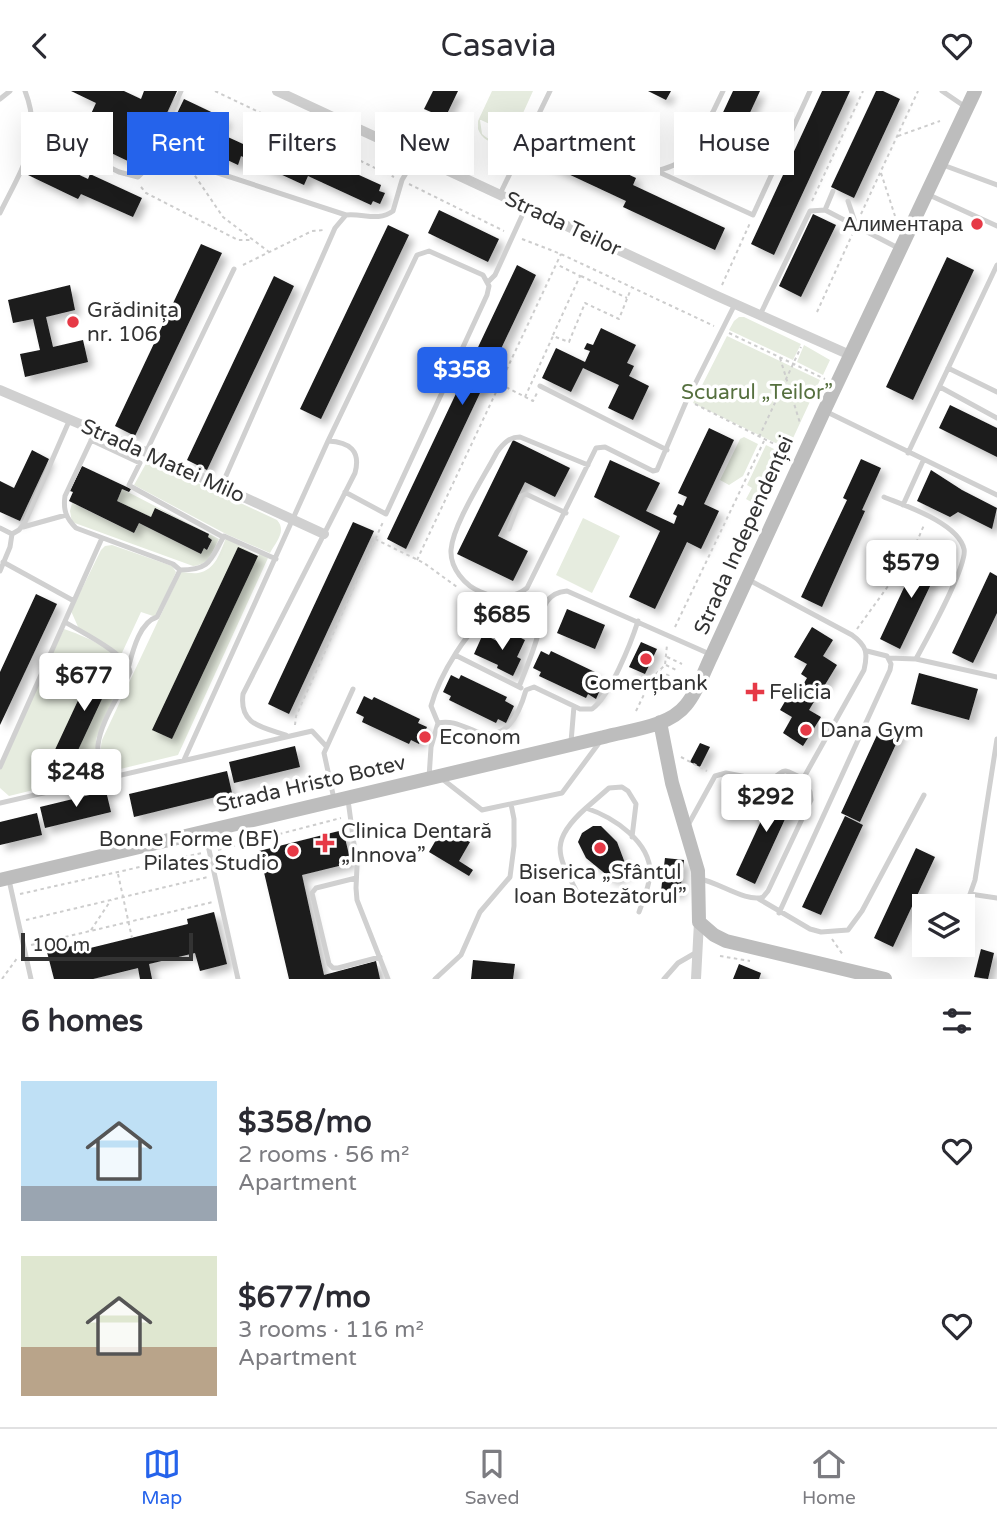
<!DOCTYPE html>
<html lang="en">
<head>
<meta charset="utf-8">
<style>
	body { margin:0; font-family:"Varela Round",sans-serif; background:#f2f2f3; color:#2b2b33; height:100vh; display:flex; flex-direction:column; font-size:26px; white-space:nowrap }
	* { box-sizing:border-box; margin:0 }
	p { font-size:23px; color:#7c7c81 }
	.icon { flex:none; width:38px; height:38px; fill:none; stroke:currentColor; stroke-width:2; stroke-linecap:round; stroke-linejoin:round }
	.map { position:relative; height:888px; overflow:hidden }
	.sheet { display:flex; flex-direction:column; background:#fff; flex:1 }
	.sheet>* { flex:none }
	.hud { position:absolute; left:21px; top:21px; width:956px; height:63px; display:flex; gap:14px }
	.buttons { position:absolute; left:912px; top:803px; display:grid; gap:14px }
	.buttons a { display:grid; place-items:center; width:63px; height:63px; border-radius:0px; background:#fff; box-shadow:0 7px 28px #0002; font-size:35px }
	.scale { position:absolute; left:21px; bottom:18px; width:172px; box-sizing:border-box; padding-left:7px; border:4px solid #333; border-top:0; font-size:19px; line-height:24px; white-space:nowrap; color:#333; -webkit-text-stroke:5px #fff; paint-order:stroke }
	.price { position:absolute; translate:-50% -60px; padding:0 16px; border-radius:7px; background:#fff; color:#222; font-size:23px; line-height:46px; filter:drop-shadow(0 2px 4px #0008) }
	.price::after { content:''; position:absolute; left:50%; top:42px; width:21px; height:16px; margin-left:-10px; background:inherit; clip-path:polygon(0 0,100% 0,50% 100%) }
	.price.current { background:#2563eb; color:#fff }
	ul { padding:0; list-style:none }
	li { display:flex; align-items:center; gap:21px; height:175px; padding:0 21px }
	li span { display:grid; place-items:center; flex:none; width:196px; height:140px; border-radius:0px; color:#555 }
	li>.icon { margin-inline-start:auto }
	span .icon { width:84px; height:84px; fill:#fffc; stroke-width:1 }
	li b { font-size:30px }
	h2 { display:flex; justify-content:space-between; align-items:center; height:84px; padding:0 21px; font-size:30px }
	.chip { padding:0 24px; border-radius:0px; background:#fff; box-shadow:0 7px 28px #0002; font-size:24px; line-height:63px }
	.chip.current { background:#2563eb; color:#fff }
	header { display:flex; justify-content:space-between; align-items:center; height:91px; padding:0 21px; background:#fff; font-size:32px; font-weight:600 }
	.dock { display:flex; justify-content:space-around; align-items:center; height:98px; border-top:2px solid #e1e1e2; background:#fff; font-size:19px; color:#7c7c81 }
	.dock a { display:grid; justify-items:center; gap:4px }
	.dock .current { color:#2563eb }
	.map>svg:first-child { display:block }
	.green { fill:#e6ecdf; fill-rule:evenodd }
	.building { fill:#1a1a1a; filter:url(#shadow) }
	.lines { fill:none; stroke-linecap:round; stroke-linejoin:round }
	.path { stroke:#cdcdcd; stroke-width:2; stroke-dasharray:3.5 3.5; stroke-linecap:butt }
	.service { stroke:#d0d0d0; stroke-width:5 }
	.minor { stroke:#d0d0d0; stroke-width:10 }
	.secondary { stroke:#bdbdbd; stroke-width:14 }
	.poi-dot { fill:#e63946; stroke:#fff; stroke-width:2.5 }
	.labels { text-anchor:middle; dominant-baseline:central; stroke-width:7; stroke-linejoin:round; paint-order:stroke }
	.street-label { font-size:21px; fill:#333; stroke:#fff }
	.poi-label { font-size:21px; fill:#333; stroke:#fff; text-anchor:start }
	.park-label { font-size:21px; fill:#56703f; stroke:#fff }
</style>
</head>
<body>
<header><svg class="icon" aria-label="back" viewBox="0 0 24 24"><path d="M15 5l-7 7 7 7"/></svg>Casavia<svg class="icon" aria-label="heart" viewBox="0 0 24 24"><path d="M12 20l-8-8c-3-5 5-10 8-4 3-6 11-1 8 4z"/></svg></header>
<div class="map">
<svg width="997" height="888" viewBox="0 0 997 888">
	<defs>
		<filter id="shadow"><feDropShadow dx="5.5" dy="5.5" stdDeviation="3.5" flood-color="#0004"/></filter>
	</defs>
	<rect width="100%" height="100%" fill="#fff"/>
	<path class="green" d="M492,0H533L514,42L504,52C493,54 482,49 478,38V30ZM480,29H481L511,43C503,54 491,51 482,43Z
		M739,226H744L801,253L793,269L729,239L734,230Z
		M727,245L820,289L788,358L693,312Z
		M804,254L830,269L823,284L797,271Z
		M744,346L758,353L743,385L729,394L720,389L740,348Z
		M766,354L786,364L767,405L753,412L746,408L752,397L747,394Z
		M148,369L277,429C287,440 276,451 270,462L226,443L134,394Z
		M122,398L219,448C212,461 209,474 193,475L72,431L70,420L72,412L134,442L139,432L201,463L204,457L208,459L212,449L208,446L209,443L156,417L151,426L117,410Z
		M583,427L620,445L592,502L556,484Z
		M226,447L258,465L260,462L268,467L178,664L112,680C103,671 99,661 102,649L181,481C187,481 192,483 198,482C216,479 220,461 226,447Z
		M112,454L172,475L176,481L156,526L141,521L121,564L79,538L71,520L101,459L105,455Z
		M64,538C82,544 119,559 126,579L96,648L97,680L95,684L9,705L0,697V674Z"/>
	<path class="building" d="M71,0H124L141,8L144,0H177L146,68L136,64L132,72L80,47L96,12Z
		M433,0H458L445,27L424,18Z
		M648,0H671L666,9Z
		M733,0H760L741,41L719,30Z
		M822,0H850L774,164L751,153Z
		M876,0H883L900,8L854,107L831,96Z
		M184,8L226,28L219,42L254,58L258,49L322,78L326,69L381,94L379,100L385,102L380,113L373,110L371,114L308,85L304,94L241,65L238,74L168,41Z
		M544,44L636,87L633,94L725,137L715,159L623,116L626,110L534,67Z
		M37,64L88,88L90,83L142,107L133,126L81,103L78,108L28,84Z
		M439,119L499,148L488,171L428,142Z
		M813,123L836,134L801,206L779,195Z
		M388,134L409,144L321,328L300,318Z
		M201,153L222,162L135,345L115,335Z
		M947,166L974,179L913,309L886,296Z
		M517,174L536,184L406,458L387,448Z
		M274,185L294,195L207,379L187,369Z
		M70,194L75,219L46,226L53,256L83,249L88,271L25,286L20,263L40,259L33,228L13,232L8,209Z
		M601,237L636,254L627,272L634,275L629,285L649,295L633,329L608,317L619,294L583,277L571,301L542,287L556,257L585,271L590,260L584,258L587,252L593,254Z
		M950,314L997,337V366L939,337Z
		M709,337L734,349L704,413L719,420L701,458L687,451L655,518L629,506L660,440L594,406L610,369L660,392L646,420L674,433L677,425L673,423L678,413L683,415L687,406L678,402Z
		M513,349L570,377L555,406L525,391L498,445L528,460L513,490L457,463Z
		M32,359L49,368L20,430L0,421V390L14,397Z
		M861,368L881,377L862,419L865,420L822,516L801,506L847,409L843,407Z
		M82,375L131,398L129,401L122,398L117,410L151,426L155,417L209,443L208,446L212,449L207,459L204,457L201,463L139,432L134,442L69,410L73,401L70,400Z
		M931,379L962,399L997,417L992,438L958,421L950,426L917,410Z
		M353,431L374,440L289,623L268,613Z
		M238,456L258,465L172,648L152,639Z
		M921,460L942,470L900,558L880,548Z
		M990,481L997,485V522L973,572L952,562Z
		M36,503L57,513L0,634V581Z
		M567,518L605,534L595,558L557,542Z
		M812,536L833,549L823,565L837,574L823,597L817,594L809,606L815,609L809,619L821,626L803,655L783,642L792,626L780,619L794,595L800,599L807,587L801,583L807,573L794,566Z
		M507,540L525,549L517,566L521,568L513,585L497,577L498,574L474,563L483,543L501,552Z
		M641,551L657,558L645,583L629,576Z
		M541,560L549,564L551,560L597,582L595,586L604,590L596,608L588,603L586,607L539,585L541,581L533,577Z
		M96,571L115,580L72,672L53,663Z
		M919,582L978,598L969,629L911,613Z
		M451,584L459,588L461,584L507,606L505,610L514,615L506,632L498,628L496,632L449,609L451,605L443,601Z
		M364,605L372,609L374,606L420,628L418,632L427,636L419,653L411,649L409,653L362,631L364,626L356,622Z
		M883,631L902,640L860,731L841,722Z
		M700,652L710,656L700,676L690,671Z
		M295,655L300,676L234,692L229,671Z
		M227,680L232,702L134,726L129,703Z
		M778,693L797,702L755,793L736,784Z
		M106,700L111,721L45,737L40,716Z
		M37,722L42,744L0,754V731Z
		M845,725L863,734L821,824L802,816Z
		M444,735L470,751L459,770L473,779L469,785L429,761Z
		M593,735H601L617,751L628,780L613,789L586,767L578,751L582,742Z
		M343,739L351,772L302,784L324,884L376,870L380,888H289L259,760Z
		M916,757L935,766L893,856L874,847Z
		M665,767L684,769L680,802L661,800Z
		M214,821L227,873L200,880L195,862L149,873L152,888H140L138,877L93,888H54L47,861L76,854L78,860L188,833L187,828Z
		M981,858L994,862L988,888L974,886Z
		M473,869L515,873L513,888H471Z
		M739,873L761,882L759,888H733Z"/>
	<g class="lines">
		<path class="path" d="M215,0L394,86
			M898,45L940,30
			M191,79L223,126L269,161
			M881,82L895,125
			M409,93L504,140
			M141,96L146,102L238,149H251
			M812,110L863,0
			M861,123L918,0
			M522,148L561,163L714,235
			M243,174L312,140L324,139
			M581,185L627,207
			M722,194L750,132
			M817,221L852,144
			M729,242L825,288
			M553,244L580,185L558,174
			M780,267L800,332
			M500,293L533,310L537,302
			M525,306L553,245L569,251L585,212L619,228L631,198
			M695,313L790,361
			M759,346L801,256
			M375,448L424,472L457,496
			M417,469L561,163
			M473,507L486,516
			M675,536L764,350
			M857,538L912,462L924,434
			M667,566L682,573
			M666,574L678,580
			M660,580L675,588
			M636,620L652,587L665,574L667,554
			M295,634L296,625L383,431
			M681,666L707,680
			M218,759L341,727
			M118,783L132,847
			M20,803L202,762
			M26,829L208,786
			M91,839L111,809
			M832,848L843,864
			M31,854L213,811
			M720,865L750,870
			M2,888L18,866"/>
		<path class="service" d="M942,0L967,17
			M0,8L10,0
			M538,26L753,124L810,0
			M34,39L119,81L138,86L146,78L181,0
			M158,52L215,81L346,124
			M943,74L997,94
			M656,80C664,78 671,76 678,72C693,61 715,18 723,0
			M833,100L825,119L900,158
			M500,103L550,0
			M927,103L997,135
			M848,110L856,134
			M0,122C21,79 44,48 25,0
			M488,191L495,184L526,116
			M760,224L810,120L825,119
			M948,277L997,301
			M540,295L667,359
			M940,296L997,327
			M827,321L997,404
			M96,339L65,405C63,419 66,427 76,437L173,473L180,479C211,479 210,469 224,445L276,468
			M91,349L140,372L129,394L132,396L223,446
			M146,361L234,178
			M908,362L997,174
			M588,374L520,346C509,346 503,353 497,361C484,386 453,433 451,459C450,477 465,495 481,501C497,508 513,508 527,497L596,357L605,356L653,380L657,379L686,311L735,213
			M221,396L335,137L346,124C363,122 378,131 393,120L402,89L416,65
			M884,406C906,415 958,432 964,458C968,474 926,549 916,568
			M903,414L923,370
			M23,436L66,424
			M0,437L12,443
			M509,438L521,405L526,403L566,422
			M3,471L74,510
			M0,480L10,456L12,443L19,439L25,431L70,328
			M65,531C81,541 127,563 130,581C120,604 101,629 98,654C97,665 103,677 109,686
			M455,564L521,597
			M889,567L916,568L997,586
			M129,574C133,559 140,531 157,526L180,479
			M519,596C525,580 532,564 537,547C543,528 539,502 567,500L712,564
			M438,632C452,629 462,635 475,640C505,653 519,624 526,599L534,596L580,618H592C610,605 631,552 638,530
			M286,644C262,636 239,634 243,603L355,382C361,360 350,351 328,350L417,164L429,160L483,184L489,195L487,204L386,423L345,401
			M571,651L574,615
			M184,669L328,350
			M0,676L102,447
			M429,687L431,656L438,632L431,615C438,589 469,530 496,523C509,519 526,526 539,526
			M441,687L482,719L562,702L599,652
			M334,708L324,662L353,598
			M348,709L357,775L356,797L357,809L388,888
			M0,712L312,640L326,655
			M586,717L609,697L622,696L628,700L636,713L632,746
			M687,736L715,685L726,682L768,690C787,681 778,674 803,688
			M205,741L238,888
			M356,787L316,797L312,802L329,873L333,877H338L380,866
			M700,788C718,791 747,812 763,806L768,800L811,709L810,701L803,688L864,579C868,562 867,555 852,544L749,489
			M9,789L31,888
			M970,803L997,807
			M759,808L810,838L821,841L848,839L862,820L924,704
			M582,811C561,768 544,754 586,717C613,726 652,751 650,784C649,796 643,810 639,821
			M779,822L890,579L891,573L887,565L867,560
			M962,826L975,789L997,648
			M435,888L461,864L480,821L510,786L514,755V728L511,713
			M664,888L678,872L697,861"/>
		<path class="minor" d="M277,0L717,205L850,264
			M0,299L146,361L324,443
			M696,888L699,831"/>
		<path class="secondary" d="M660,631L672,692L698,780L699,831L714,844L726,850L885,888
			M0,789L604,646C629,639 669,636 686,614C698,600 704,580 712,564L824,320L975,0"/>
	</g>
	<g class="poi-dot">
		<circle cx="977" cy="133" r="7"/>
		<circle cx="73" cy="231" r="7"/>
		<circle cx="646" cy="568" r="7"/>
		<path d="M751.5 590.5h7v7h7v7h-7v7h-7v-7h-7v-7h7z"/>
		<circle cx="806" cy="639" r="7"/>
		<circle cx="425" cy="646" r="7"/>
		<path d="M321.5 741.5h7v7h7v7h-7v7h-7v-7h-7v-7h7z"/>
		<circle cx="600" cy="757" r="7"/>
		<circle cx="293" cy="760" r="7"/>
	</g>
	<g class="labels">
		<g class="street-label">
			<text transform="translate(563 133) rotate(25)">Strada Teilor</text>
			<text transform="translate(163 370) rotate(24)">Strada Matei Milo</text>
			<text transform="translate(744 444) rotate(-66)">Strada Independenței</text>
			<text transform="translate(311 693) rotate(-13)">Strada Hristo Botev</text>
		</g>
		<g class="poi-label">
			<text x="963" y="133" text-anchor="end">Алиментара</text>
			<text x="87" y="219">Grădinița<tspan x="87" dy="24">nr. 106</tspan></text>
			<text x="646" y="592" text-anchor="middle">Comerțbank</text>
			<text x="769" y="601">Felicia</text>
			<text x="820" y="639">Dana Gym</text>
			<text x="439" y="646">Econom</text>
			<text x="341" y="740">Clinica Dentară<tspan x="341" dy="24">„Innova”</tspan></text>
			<text x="279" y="748" text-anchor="end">Bonne Forme (BF)<tspan x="279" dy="24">Pilates Studio</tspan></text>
			<text x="600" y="781" text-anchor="middle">Biserica „Sfântul<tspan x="600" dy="24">Ioan Botezătorul”</tspan></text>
		</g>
		<g class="park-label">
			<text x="757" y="301">Scuarul „Teilor”</text>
		</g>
	</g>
</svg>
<div class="buttons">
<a><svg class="icon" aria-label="layers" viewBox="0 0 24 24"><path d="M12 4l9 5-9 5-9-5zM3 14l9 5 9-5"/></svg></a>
</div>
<div class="scale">100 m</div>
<b class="price current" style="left:462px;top:316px">$358</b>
<b class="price" style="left:911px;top:509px">$579</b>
<b class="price" style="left:502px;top:561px">$685</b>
<b class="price" style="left:84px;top:622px">$677</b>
<b class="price" style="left:76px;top:718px">$248</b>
<b class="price" style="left:766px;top:743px">$292</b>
<div class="hud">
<a class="chip">Buy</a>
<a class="chip current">Rent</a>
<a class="chip">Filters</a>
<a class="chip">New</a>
<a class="chip">Apartment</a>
<a class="chip">House</a>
</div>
</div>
<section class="sheet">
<h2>6 homes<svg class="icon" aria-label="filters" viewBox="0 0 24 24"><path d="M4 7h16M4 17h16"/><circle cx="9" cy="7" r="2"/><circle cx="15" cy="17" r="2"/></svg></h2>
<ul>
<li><span style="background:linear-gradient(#bfe0f5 75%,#9aa5b1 0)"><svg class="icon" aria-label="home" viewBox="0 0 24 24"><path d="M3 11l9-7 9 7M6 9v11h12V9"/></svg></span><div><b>$358/mo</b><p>2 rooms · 56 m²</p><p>Apartment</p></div><svg class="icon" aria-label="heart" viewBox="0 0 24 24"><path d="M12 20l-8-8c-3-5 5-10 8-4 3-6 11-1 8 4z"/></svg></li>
<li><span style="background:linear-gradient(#dfe7d0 65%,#b9a48a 0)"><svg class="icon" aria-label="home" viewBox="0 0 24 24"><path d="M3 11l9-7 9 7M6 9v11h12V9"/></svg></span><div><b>$677/mo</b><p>3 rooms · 116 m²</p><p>Apartment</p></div><svg class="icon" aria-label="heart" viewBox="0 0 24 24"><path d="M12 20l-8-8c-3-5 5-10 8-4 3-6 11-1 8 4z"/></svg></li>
</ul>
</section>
<nav class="dock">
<a class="current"><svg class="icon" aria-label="map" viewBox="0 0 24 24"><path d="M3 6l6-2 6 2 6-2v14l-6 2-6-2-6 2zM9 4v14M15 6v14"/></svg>Map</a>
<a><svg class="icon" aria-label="saved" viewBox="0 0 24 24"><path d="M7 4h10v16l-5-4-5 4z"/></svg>Saved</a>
<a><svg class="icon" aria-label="home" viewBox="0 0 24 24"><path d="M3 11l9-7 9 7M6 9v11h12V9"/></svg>Home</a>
</nav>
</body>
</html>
